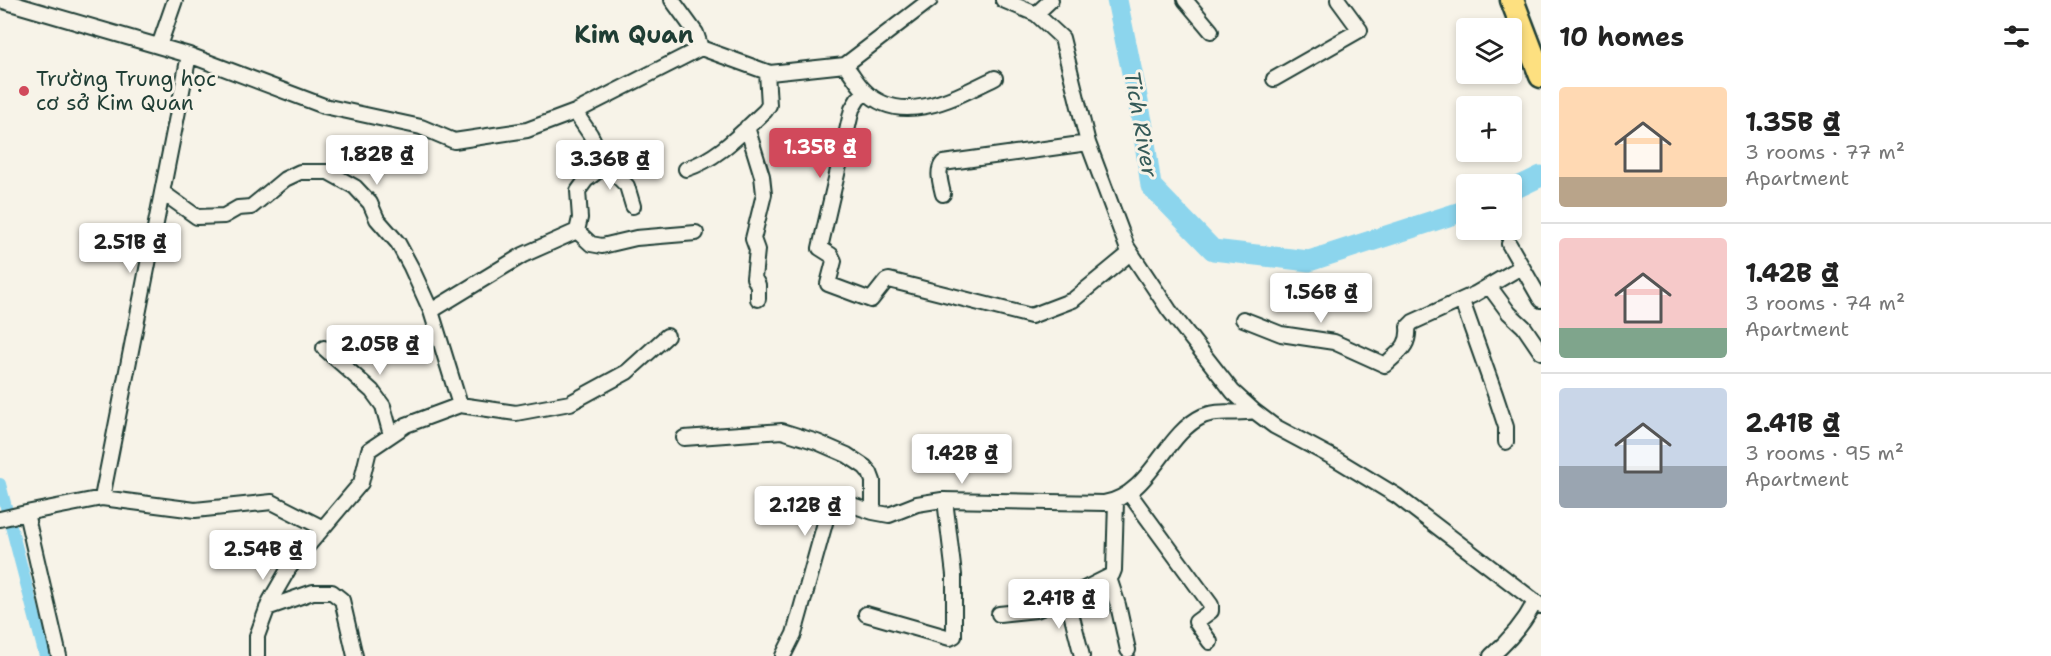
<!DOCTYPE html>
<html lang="en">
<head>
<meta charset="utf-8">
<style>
	body { margin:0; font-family:"Shantell Sans",sans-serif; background:#f2f2f2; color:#222; height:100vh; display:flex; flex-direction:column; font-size:22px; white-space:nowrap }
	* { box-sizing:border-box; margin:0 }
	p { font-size:20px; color:#767676 }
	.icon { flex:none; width:33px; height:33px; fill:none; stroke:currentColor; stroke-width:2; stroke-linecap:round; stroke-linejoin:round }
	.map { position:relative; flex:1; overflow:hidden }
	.drawer { display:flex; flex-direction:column; background:#fff; width:510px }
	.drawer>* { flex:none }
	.fabs { position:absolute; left:1456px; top:18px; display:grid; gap:12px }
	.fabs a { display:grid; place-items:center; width:66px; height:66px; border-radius:6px; background:#fff; box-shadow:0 3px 9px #0003; font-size:30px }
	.price { position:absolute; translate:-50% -51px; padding:0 14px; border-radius:6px; background:#fff; color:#222; font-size:20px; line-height:39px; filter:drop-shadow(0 2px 3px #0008) }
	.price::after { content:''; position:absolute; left:50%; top:36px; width:18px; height:14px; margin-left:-9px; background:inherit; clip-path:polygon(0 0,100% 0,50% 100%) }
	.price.on { background:#d1495b; color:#fff }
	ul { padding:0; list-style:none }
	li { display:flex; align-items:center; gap:18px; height:150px; padding:0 18px }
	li+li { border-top:2px solid #e0e0e0 }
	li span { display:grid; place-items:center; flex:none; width:168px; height:120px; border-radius:6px; color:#555 }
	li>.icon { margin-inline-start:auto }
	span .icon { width:72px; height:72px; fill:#fffc; stroke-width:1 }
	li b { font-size:26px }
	h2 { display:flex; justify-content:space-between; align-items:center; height:72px; padding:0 18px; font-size:26px }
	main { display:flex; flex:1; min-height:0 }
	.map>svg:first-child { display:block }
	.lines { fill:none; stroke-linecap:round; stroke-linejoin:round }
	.canal { stroke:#8cd5ed; stroke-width:12 }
	.river { stroke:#8cd5ed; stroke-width:21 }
	.minor-casing { stroke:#1f3d34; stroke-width:18 }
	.primary-casing { stroke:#1f3d34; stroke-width:27 }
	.minor { stroke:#f7f3e8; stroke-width:14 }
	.primary { stroke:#fde080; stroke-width:22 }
	.poi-dot { fill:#d1495b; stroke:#f7f3e8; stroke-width:2 }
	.labels { text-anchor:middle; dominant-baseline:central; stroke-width:6; stroke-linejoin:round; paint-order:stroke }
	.poi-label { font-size:21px; fill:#1f3d34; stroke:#f7f3e8; text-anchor:start }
	.water-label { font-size:22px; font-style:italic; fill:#355b59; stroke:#f7f3e8 }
	.quarter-label { font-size:24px; font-weight:bold; fill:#1f3d34; stroke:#f7f3e8 }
</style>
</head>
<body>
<main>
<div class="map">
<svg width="1541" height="656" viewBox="0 0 1541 656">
	<rect width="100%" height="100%" fill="#f7f3e8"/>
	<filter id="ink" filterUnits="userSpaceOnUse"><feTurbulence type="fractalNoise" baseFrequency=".0167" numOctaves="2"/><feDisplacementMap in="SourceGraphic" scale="12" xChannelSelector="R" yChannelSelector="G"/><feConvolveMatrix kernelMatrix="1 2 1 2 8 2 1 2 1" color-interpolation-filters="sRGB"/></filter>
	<g filter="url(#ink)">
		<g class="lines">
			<path class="canal" d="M0,484L45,656"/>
			<path class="river" d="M1117,0L1142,121L1151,186L1213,250L1309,261L1467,210
				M1512,190L1541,176"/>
			<g class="minor-casing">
				<path id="minor" d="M0,0L189,55L324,106L421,127L454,141L527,130L575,112L701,48L770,73L845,65L930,0
					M672,0L696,33L701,48
					M1003,0L1036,14L1062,38L1088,143L1127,247L1169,310L1233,392L1254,411L1274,426L1336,459L1397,496L1541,606
					M1185,0L1211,31
					M1036,14L1051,0
					M159,46L175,0
					M845,65C852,73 857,84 865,91C902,128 958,96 995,78
					M1274,79L1360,30L1338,0
					M866,92L858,99L852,109L820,248L831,255L834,261L828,284L871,300L886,281L889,280L1031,316L1073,300L1130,253
					M747,127L762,176L764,194L753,239L757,250L754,278L758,285V299
					M606,165L627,186L633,206
					M686,169C718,159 741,133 765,111L769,105L767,72
					M162,192L197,217L224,216L238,208L251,207L285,179L300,172H328L355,187L370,203L377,219L398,243L411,267L431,311L460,405
					M943,194C941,184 936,171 943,163L1088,143
					M577,231L591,244L602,246L636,238L696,233
					M1509,244L1541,300
					M1489,286L1509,313L1524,327L1541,352
					M1462,301L1495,394L1506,427V442
					M431,311L523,255L577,231L580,218L578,191L586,180L606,165L590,134L575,112
					M1243,319L1281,334L1334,342L1385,365C1398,352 1410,347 1408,327L1413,322L1475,294L1521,267
					M324,348L372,391L383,406L391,435
					M684,438L782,431L817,442L847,455L865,467L870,473L873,481V512L889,515L917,504L942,500L1104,503C1150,496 1164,434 1203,416C1219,409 1237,415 1254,411
					M1129,493L1211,605V611L1196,622L1210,642
					M102,498L189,55
					M0,519L26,513
					M1109,578L1118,605L1128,650
					M1067,597L1082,656
					M267,608L313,592H332L342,600L355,656
					M866,614L950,638L954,636V575L945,500
					M999,614L1036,610L1064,599L1112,575L1114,570L1116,501
					M59,656L26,513L102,498L195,510L272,502L323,528L361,483L369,450L406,425L460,405L516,413L570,403L627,372L667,336
					M257,656V636L270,601L289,568L323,528
					M783,656L794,634L830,505L837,500L873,512
					M1491,656C1510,640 1524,623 1535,602"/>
			</g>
			<g class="primary-casing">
				<path id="primary" d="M1512,0L1541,76"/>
			</g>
			<use href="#minor" class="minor"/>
			<use href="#primary" class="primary"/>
		</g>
	</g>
	<circle class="poi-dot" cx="24" cy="91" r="6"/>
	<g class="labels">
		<g class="poi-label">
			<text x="36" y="79">Trường Trung học<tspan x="36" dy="24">cơ sở Kim Quan</tspan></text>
		</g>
		<g class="water-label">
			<text transform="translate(1141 124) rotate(80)">Tich River</text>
		</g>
		<g class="quarter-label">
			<text x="634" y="35">Kim Quan</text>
		</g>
	</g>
</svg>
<div class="fabs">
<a><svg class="icon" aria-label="layers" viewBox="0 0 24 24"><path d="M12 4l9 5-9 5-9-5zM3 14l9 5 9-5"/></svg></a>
<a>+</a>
<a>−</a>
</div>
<b class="price on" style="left:820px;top:179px">1.35B ₫</b>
<b class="price" style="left:377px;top:186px">1.82B ₫</b>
<b class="price" style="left:610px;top:191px">3.36B ₫</b>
<b class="price" style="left:130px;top:274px">2.51B ₫</b>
<b class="price" style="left:1321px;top:324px">1.56B ₫</b>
<b class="price" style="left:380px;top:376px">2.05B ₫</b>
<b class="price" style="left:962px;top:485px">1.42B ₫</b>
<b class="price" style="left:805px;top:537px">2.12B ₫</b>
<b class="price" style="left:263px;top:581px">2.54B ₫</b>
<b class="price" style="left:1059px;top:630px">2.41B ₫</b>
</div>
<section class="drawer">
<h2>10 homes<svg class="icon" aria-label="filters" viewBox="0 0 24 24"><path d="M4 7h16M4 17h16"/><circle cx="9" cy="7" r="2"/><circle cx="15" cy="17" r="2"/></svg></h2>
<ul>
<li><span style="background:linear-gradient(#ffd9b3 75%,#b9a48a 0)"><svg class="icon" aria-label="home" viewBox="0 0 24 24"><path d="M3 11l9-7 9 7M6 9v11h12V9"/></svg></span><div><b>1.35B ₫</b><p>3 rooms · 77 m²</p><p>Apartment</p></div></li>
<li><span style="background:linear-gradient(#f6c9c9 75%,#7fa58c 0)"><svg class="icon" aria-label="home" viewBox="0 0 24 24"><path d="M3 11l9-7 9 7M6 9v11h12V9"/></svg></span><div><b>1.42B ₫</b><p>3 rooms · 74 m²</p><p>Apartment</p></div></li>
<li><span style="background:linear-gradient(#c9d6e8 65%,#9aa5b1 0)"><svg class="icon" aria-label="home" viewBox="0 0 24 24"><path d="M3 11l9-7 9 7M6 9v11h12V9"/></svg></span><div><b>2.41B ₫</b><p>3 rooms · 95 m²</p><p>Apartment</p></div></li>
</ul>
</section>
</main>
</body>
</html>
